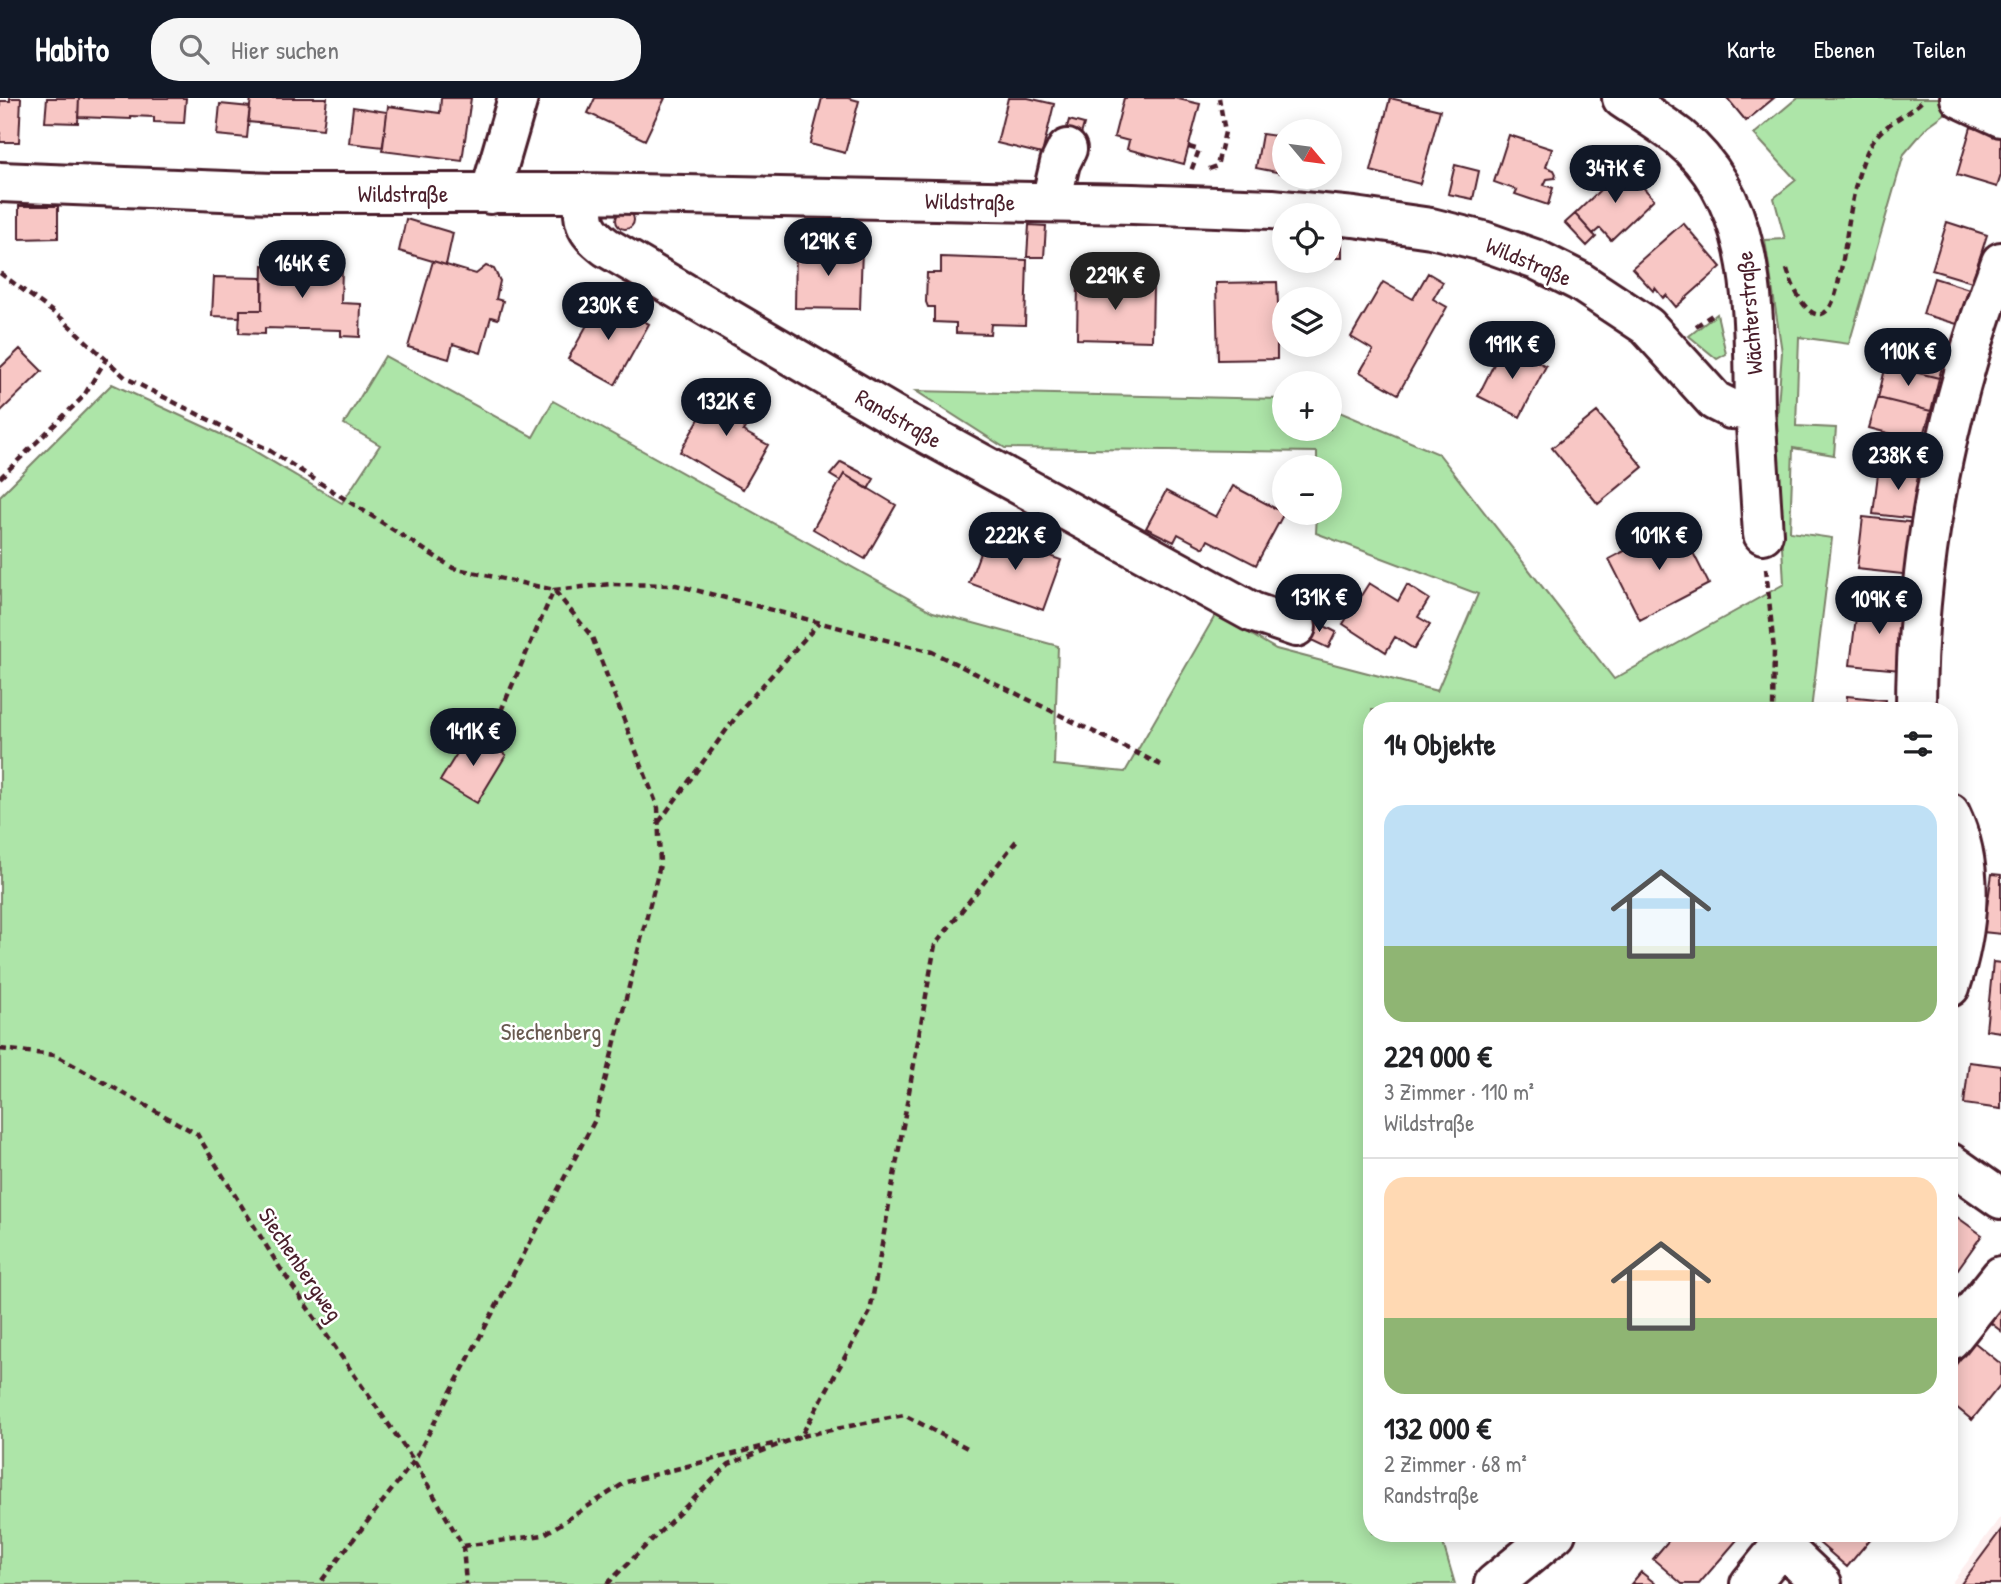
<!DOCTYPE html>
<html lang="de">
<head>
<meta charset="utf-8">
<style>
	body { margin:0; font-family:"Patrick Hand",sans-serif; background:#f6f6f6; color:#202124; height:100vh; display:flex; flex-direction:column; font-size:26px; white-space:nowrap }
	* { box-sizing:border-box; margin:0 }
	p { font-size:23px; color:#757577 }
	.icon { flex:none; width:38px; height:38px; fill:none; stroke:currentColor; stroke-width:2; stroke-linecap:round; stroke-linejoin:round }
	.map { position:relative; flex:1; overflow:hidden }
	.drawer { position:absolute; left:1363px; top:604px; width:595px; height:840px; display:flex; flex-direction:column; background:#fff; border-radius:28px; box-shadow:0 4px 18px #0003 }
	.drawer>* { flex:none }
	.needle { width:46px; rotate:119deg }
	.tools { position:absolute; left:1272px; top:21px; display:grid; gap:14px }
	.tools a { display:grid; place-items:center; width:70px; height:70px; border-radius:50%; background:#fff; box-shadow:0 4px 18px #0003; font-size:35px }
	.price { position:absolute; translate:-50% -60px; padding:0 16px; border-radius:24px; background:#111827; color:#fff; font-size:23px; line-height:46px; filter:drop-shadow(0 2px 4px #0008) }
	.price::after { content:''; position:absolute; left:50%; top:42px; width:21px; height:16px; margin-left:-10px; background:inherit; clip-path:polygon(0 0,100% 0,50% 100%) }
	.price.selected { background:#222; color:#fff }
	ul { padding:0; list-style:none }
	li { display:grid; align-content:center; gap:14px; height:371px; padding:0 21px }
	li+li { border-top:2px solid #e0e0e0 }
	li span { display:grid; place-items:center; height:217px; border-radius:21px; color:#555 }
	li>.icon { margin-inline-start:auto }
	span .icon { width:126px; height:126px; fill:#fffc; stroke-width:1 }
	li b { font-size:30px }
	h2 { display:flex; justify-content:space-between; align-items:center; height:84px; padding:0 21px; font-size:30px }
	header { display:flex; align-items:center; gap:42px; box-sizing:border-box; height:98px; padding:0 35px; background:#111827; color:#fff }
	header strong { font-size:33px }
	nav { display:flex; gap:38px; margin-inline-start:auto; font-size:24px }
	.search { width:490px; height:63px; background:#f6f6f6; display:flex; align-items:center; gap:18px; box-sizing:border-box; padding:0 24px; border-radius:28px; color:#757577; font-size:26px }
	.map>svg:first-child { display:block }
	.built { fill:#fdeeee }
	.green { fill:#ade5a8; stroke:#7c826a; stroke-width:2 }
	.building { fill:#f8c7c5; stroke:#4a1f2b; stroke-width:2 }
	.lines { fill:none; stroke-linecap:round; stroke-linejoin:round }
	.minor-casing { stroke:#4a1f2b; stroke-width:44 }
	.path { stroke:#4a1f2b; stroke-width:4.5; stroke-dasharray:7 5; stroke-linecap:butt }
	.minor { stroke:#fff; stroke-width:38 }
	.labels { text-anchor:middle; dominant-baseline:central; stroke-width:5; stroke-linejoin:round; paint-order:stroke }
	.street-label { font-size:23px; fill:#4a1f2b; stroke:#fff }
	.park-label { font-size:23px; fill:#685a50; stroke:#fff }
</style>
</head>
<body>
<header>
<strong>Habito</strong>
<div class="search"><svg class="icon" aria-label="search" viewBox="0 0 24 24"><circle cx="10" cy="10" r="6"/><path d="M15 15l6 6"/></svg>Hier suchen</div>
<nav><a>Karte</a><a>Ebenen</a><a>Teilen</a></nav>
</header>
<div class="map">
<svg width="2001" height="1486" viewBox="0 0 2001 1486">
	<rect width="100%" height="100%" fill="#fff"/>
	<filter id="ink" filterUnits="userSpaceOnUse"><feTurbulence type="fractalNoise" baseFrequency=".0143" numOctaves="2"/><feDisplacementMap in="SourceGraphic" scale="14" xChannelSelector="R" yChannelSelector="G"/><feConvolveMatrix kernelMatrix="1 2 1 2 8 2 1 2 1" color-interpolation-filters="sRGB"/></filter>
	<g filter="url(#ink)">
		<path class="built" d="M2001,1418V1486H1951Z"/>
		<path class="green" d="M1797,0H1943L1957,7L1928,28L1904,56L1849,246L1799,239L1796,328L1836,330L1834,357L1793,350L1790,434L1832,440L1811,612H1372V1435H1440L1455,1486H0V398L112,286L246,348L342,405L380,347L344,326L385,258L533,339L553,303L933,514L1058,548L1054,667L1125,674L1216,516L1276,551L1437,593L1478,496L1316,435L1317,415H1330V369H1317V354L1005,350L916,293L1284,301V331H1330V310L1439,356L1614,581L1784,486L1776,335L1782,254L1765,142L1785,141L1774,100L1796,82L1754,36Z
			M1717,216L1726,256L1717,261L1689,238Z"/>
		<path class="building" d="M10,0H21L19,44H0V3H10Z
			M47,0H79L78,25L45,24Z
			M79,0H186L184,25L154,24V19L131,18V21L78,19Z
			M251,0H327L323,31L248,24Z
			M441,0H471L462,63L382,53L388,8L440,15Z
			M595,0H665L645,42L588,15Z
			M822,0H848L859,3L845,55L810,46Z
			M1008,0H1028L1054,6L1042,56L997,45Z
			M1124,0H1174L1200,6L1184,66L1127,51L1129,43L1114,39Z
			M1390,0L1440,12L1420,86L1371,73Z
			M1727,0H1774L1746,23Z
			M220,6L250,9L247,40L217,37Z
			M353,9L387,14L383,49L349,45Z
			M1069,22L1084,26L1077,51L1062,48Z
			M1971,29L2001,38V77L1997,89L1957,77Z
			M1262,36L1284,39L1282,75L1256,70Z
			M1509,37L1552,51L1546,69L1554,72L1556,76L1555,80L1547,81L1544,87L1553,90L1548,107L1515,96L1517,92L1494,84Z
			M1455,67L1479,73L1473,101L1448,96Z
			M1624,69L1654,101L1611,142L1600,130L1593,136L1575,116Z
			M19,108H58V140L19,141Z
			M616 122a9 9 0 1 1 18 0a9 9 0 1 1-18 0Z
			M1575,116L1596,139L1587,148L1565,125Z
			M406,121L453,135L446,167L399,153Z
			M1947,124L1987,137L1972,184L1932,172Z
			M1683,125L1721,169L1676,209L1666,197L1663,200L1655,190L1653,193L1632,170Z
			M1029,127L1046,128L1044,159H1027Z
			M1330,144L1342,145V160H1330Z
			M796,149L862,150L860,211L795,210Z
			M289,154L316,155V169H342L341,205L361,206L360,239L341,238V232L265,230V236L239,235L240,212H262L263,167L289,168Z
			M941,159L1027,162L1025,227L991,226L990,236L956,235V225L934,224V209H928L926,204L927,175H941Z
			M433,163L476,176L486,168L494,171L500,183L496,201L503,203L498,221L491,219L481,255L453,246L449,261L408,249Z
			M1428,175L1443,184L1433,201L1447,209L1398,296L1360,274L1373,252L1351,239L1383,184L1413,201Z
			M214,179L262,180V212H240V219L212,218Z
			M1934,180L1969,191L1957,226L1923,216Z
			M1277,184L1278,206H1284V233H1277V261L1218,262L1216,185Z
			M1078,185L1153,187L1152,243L1077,241Z
			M602,200L649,226L615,287L568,261Z
			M1894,236L1947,250L1939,280L1886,267Z
			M1510,250L1546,268L1520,319L1478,298L1501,252Z
			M20,251L42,273L0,314V270Z
			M1886,267L1939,280L1931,313L1878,300Z
			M719,286L758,308L743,333L768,347L743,391L680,354Z
			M1878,300L1931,313L1922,344L1869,330Z
			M1597,314L1643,369L1598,406L1552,350Z
			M841,364L874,381L868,391L844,376L840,383L830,377Z
			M1879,368L1922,373L1916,421L1873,416Z
			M844,376L896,407L865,461L813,431Z
			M1233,388L1284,415L1256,467L1208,442L1204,450L1178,436L1174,444L1146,430L1166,393L1216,419Z
			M1863,419L1917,425L1911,477L1857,471Z
			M1678,425L1709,486L1640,522L1609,461Z
			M987,436L1061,462L1043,512L969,485Z
			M1369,485L1398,503L1407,487L1429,501L1418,519L1430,526L1414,551L1395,539L1386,554L1343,526Z
			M1858,503L1908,509L1900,572L1850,567Z
			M1311,521L1336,534L1328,550L1303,538Z
			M1847,598L1886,602L1885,612H1846Z
			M469,636L506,657L477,705L440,683Z
			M1992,776L2001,777V836L1983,834Z
			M1993,864L2001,865V934L1986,932Z
			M1969,964L2001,968V1011L1964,1006Z
			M1950,1114L1982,1137L1950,1182Z
			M2001,1207V1233L1988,1223Z
			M1974,1244L2001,1266V1286L1972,1322L1950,1304V1274Z
			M2001,1432V1486H1961Z
			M1675,1435H1743L1699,1486H1682L1653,1461Z
			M1814,1435H1866L1872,1439L1847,1469L1811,1438Z
			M1641,1474L1656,1486H1631Z"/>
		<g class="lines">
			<g class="minor-casing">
				<path id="minor" d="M1622,0C1641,13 1661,25 1679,39C1760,105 1753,217 1755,312
					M1960,0L2001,19
					M0,84L273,95H584L1133,106L1272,111L1354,119L1431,130L1483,143L1537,162L1579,183L1647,228L1715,303L1731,311L1755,312L1763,436
					M584,95C583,124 583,131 606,149L898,320L1252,514L1296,529
					M490,96L518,0
					M1051,104L1060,65L1067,51
					M1916,612C1916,462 1947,304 2001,164
					M1950,715C1976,769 1968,834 1950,889
					M1950,1065L2001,1101
					M1950,1242L2001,1178
					M1781,1447L1822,1486
					M1494,1486L1556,1435
					M1750,1486L1791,1435"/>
			</g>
			<path class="path" d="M1189,49L1199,52L1191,73
				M1209,71L1217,68L1225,34L1219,0
				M1787,171C1790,183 1811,236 1830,209C1837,198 1839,179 1842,167C1849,128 1852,81 1871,46C1883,25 1908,18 1924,1
				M0,175L61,220L126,280L267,351L453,470L554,492L592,539L658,710L660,767L595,1022L414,1363L319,1486
				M1696,228L1715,215
				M0,380L83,299L105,263
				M1766,470L1774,552L1773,612
				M481,643L500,615L554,492L611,486L676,487L932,554L1161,667
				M659,724L744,608L819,525
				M0,951L55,957L197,1036L280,1170L414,1363L463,1448L466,1486
				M802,1338L904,1317L971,1352
				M463,1448L543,1437L626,1384L780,1344
				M607,1486L729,1366L801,1338L870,1214L935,847L1017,742"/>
			<use href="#minor" class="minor"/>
		</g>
	</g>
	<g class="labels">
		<g class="street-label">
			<text x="403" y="95">Wildstraße</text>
			<text transform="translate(970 103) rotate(1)">Wildstraße</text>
			<text transform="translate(1529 163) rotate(23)">Wildstraße</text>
			<text transform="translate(1749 215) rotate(-95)">Wächterstraße</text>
			<text transform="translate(899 320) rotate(30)">Randstraße</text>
			<text transform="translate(301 1166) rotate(56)">Siechenbergweg</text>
		</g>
		<g class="park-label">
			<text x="551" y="933">Siechenberg</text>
		</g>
	</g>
</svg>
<div class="tools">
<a><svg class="needle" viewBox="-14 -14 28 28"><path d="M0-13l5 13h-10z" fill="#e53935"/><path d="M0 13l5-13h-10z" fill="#757577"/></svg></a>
<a><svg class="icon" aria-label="locate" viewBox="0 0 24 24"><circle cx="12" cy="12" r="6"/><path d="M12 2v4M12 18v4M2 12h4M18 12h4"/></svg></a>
<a><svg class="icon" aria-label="layers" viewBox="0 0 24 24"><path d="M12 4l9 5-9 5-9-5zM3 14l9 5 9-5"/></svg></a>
<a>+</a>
<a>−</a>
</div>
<b class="price" style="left:1615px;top:107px">347K €</b>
<b class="price" style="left:828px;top:180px">129K €</b>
<b class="price" style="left:302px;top:202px">164K €</b>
<b class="price selected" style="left:1115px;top:214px">229K €</b>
<b class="price" style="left:608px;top:244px">230K €</b>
<b class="price" style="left:1512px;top:283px">191K €</b>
<b class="price" style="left:1908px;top:290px">110K €</b>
<b class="price" style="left:726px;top:340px">132K €</b>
<b class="price" style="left:1898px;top:394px">238K €</b>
<b class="price" style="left:1015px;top:474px">222K €</b>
<b class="price" style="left:1659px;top:474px">101K €</b>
<b class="price" style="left:1319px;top:536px">131K €</b>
<b class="price" style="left:1879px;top:538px">109K €</b>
<b class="price" style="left:473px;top:670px">141K €</b>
<section class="drawer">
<h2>14 Objekte<svg class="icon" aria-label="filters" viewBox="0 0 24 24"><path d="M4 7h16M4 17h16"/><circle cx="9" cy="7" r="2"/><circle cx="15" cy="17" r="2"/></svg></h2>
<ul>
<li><span style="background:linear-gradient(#bfe0f5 65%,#8fb573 0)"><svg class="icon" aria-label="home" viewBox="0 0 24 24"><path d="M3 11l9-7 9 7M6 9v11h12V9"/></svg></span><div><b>229 000 €</b><p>3 Zimmer · 110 m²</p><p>Wildstraße</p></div></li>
<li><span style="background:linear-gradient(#ffd9b3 65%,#8fb573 0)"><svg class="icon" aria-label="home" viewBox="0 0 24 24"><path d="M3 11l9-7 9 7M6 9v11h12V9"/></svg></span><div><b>132 000 €</b><p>2 Zimmer · 68 m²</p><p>Randstraße</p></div></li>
</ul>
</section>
</div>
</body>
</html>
